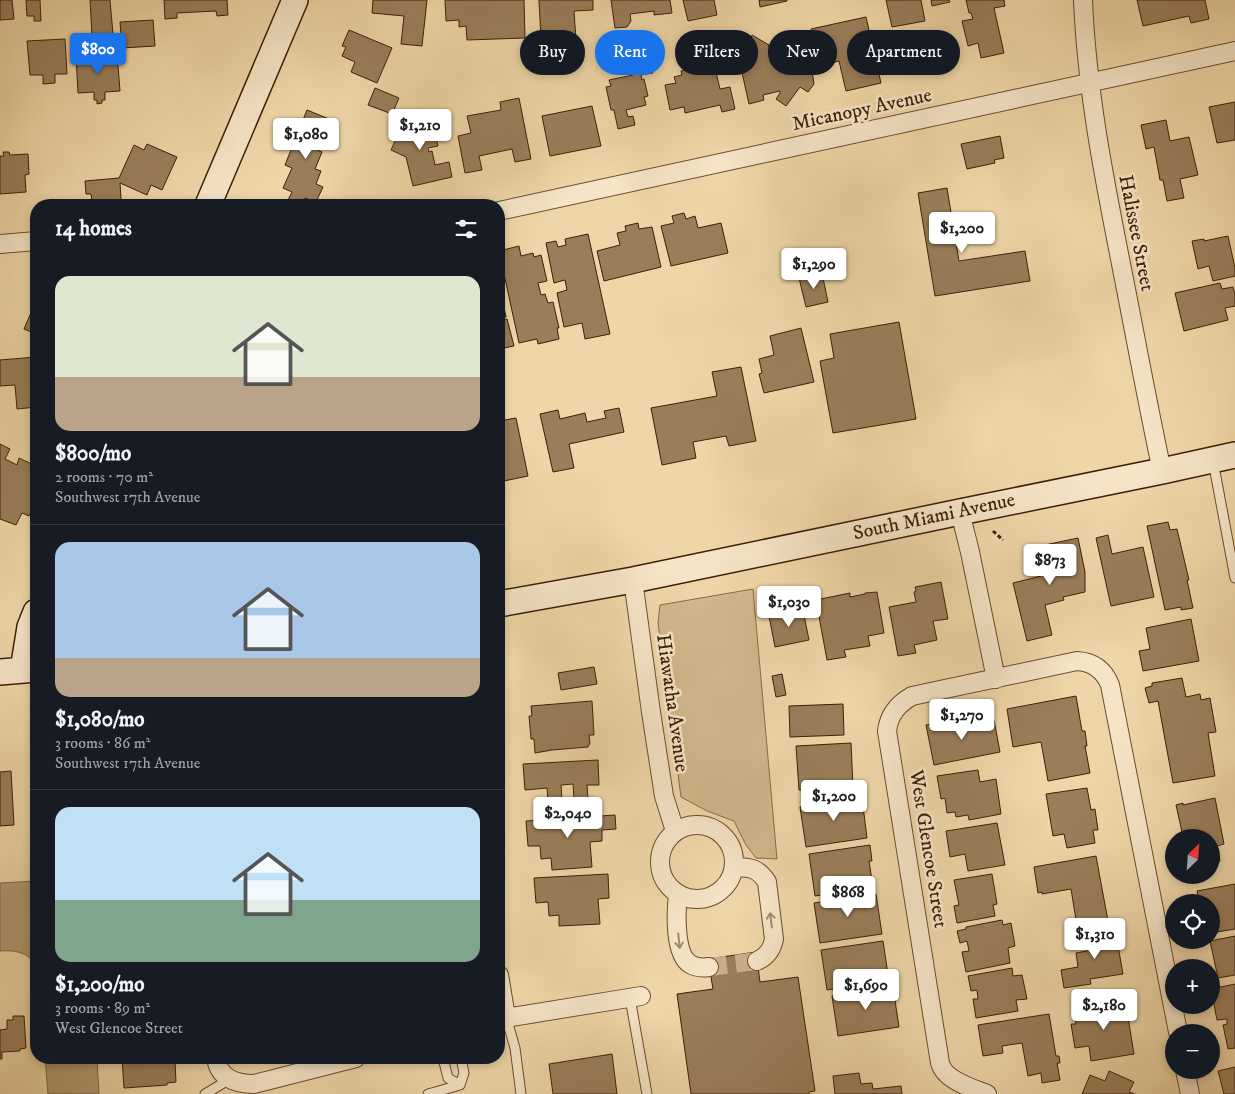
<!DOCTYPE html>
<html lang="en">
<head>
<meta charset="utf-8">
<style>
	body { margin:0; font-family:"IM FELL DW Pica",serif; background:#20242c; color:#f1f3f6; height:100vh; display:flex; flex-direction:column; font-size:19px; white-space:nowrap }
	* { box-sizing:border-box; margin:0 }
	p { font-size:16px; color:#9ea1a6 }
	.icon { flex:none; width:28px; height:28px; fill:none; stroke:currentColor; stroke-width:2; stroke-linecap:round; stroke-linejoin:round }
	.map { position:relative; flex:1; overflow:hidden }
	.drawer { position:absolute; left:30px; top:199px; width:475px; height:865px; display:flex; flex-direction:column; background:#171b24; border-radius:20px; box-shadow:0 2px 8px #0003 }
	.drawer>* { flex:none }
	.guide { position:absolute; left:520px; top:30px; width:475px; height:45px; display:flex; gap:10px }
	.needle { width:32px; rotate:25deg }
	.fabs { position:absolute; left:1165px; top:829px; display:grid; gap:10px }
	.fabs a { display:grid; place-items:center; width:55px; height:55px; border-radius:50%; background:#171b24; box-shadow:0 2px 8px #0003; font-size:25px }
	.price { position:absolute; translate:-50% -42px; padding:0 11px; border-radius:5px; background:#fff; color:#222; font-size:16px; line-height:32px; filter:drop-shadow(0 1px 2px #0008) }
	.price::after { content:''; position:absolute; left:50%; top:30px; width:15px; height:11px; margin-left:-8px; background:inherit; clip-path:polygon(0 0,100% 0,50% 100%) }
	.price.active { background:#1a73e8; color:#fff }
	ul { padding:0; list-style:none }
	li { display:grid; align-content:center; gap:10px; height:265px; padding:0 25px }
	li+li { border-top:1px solid #363941 }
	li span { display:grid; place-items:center; height:155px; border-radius:15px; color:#555 }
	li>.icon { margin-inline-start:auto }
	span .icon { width:90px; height:90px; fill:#fffc; stroke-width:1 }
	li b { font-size:21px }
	h2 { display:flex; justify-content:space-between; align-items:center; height:60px; padding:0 25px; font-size:21px }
	.tag { padding:0 18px; border-radius:22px; background:#171b24; box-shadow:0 2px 8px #0003; font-size:18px; line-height:45px }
	.tag.active { background:#1a73e8; color:#fff }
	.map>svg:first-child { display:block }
	.green { fill:#d1b78c; stroke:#876b48 }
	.water { fill:#b29871; stroke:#836846 }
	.building { fill:#9a7e5a; stroke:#3d1f05 }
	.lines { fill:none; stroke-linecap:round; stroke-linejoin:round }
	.minor-tunnel { stroke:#cbb187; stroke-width:18; stroke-dasharray:18 9; stroke-linecap:butt }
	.service-casing { stroke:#6a4d2e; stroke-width:11 }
	.minor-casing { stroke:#6a4d2e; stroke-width:20 }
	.secondary-casing { stroke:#3d1f05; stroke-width:28 }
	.path { stroke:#3d1f05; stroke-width:3; stroke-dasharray:4 2.5; stroke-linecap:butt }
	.service { stroke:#f5e4c6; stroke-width:9 }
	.minor { stroke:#f5e4c6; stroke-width:18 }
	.secondary { stroke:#f5e4c6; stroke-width:25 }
	.oneway { stroke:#a28b6f }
	.labels { text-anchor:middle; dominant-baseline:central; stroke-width:5; stroke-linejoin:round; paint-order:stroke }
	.street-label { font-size:20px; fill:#3d1f05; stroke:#f5e4c6 }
</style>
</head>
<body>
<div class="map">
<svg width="1235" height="1094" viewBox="0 0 1235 1094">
	<rect width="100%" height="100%" fill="#efd6a8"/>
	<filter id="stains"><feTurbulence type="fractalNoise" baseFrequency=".004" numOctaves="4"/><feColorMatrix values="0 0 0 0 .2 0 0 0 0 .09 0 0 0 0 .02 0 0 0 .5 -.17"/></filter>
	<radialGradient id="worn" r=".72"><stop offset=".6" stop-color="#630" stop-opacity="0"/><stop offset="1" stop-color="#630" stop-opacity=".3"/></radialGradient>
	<path class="green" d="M753,589L777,859L756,858L746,845L734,821L707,811L681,797L658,623L660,605Z"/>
	<path class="water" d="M36,881V965C27,952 15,950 0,951V883Z
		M45,1058H97L99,1094H48Z"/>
	<path class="building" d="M0,0H12L14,19L0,20Z
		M26,0H40L41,21H34V16H27Z
		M90,0H110L113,34L92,35Z
		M164,0H227L228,15L217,16L216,11L177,13V18L165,19Z
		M373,0H427L422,46L401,44L404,16L372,13Z
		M445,0H524L525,38L467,40L466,26L459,27V20L446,21Z
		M539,0H593V10L574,11L576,40H560L561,58L542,59Z
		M611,0H670L672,13L654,15V11L630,14L631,21L627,27L615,28Z
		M683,0H714L717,15L688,21Z
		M759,0H787V1L760,7Z
		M886,0H921L925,21L892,27Z
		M931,0H949L950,2L932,6Z
		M966,0H1004L1005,6L994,8L1004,53L981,58L978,43L968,46L962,21L973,19L971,13H969Z
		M1137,0H1205L1209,19L1191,23L1189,16L1143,26Z
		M866,17L881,83L846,91L839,61L819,66L811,29Z
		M153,20L155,46L122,48L120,22Z
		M349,30L392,48L377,83L351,72L355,62L342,56L346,47L342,46Z
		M752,35L769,45L768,46L783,55L786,50L811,64L814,84L808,92L800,87L786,106L776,99L780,93V91L763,95L764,100L749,104L739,59Z
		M65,39L67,74H55V83L43,84V75H30L27,41Z
		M648,52L653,73L641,75L642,80L644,79L648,96L644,97L646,105L626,110L628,117L633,116L635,125L618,129L614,110H611L606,87L611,86L609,80L633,75L632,70L640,68L637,54Z
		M117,53L120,91L105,92V100H102V103L97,104V100H94V92L78,93L76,56Z
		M699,67L700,72L715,68L720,89L730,87L735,109L722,112L720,105L685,113L684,107L670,110L665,85L676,83L674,77L682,75L681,71Z
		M375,88L399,98L392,114L368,105Z
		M519,98L531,159L515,162L512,149L479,156L482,170L465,173L458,136L471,133L467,116L501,110L500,102Z
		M1235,102V140L1217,143L1209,107Z
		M592,106L601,146L550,156L542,116Z
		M307,110L329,119L317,150L322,152L315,169L321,171L316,184L323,187L316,202L305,198L302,205H300L288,200L292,192L283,188L292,168L285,165Z
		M423,113L426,129L434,127L438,146L428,148L429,152L432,151L435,165L449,162L452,177L413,186L406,157L391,150L406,117Z
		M1166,120L1170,141L1189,137L1198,175L1180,179L1184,198L1167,201L1163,180H1160L1154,147L1146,149L1141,125Z
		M1000,136L1004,158L994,160L995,163L967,169L961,144Z
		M147,144L177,157L162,190L151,185L147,195L120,183L121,199L119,200L120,204L102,205V201L92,202L91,194H86L85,181L119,178L134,145L144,150Z
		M3,152H9L10,155L28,154L29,174L25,175L26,192L0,194V156H4Z
		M947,188L959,261L1025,251L1030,281L935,296L918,193Z
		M684,213L686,219L695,216L698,228L721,223L728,253L671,266L661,226L674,223L672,216Z
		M638,223L639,229L652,227L661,267L604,281L597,251L620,245L617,233L626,231L625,226Z
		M588,234L610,334L585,339L582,323L564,327L557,293L567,290L565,280L554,283L546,243L556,241L558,247L566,245L565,239Z
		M1228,236L1235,268V276L1213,281L1209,266L1198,269L1192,241L1204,239V241Z
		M519,246L521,256L533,253L534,257L541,255L547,281L538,283L541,295L545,294L548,303L553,302L559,328H557L559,339L538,344L537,339L519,343L499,251Z
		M822,273L828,302L806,307L799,278Z
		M499,283L506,317L503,318V320L507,319L514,346L499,349Z
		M1220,283L1222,289L1233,287L1235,294V306L1225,308L1228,320L1184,331L1175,293Z
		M36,301V334L24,329Z
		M899,322L916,419L833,433L820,361L834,358L830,334Z
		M801,328L814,382L764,393L759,374L762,373L759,359L774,355L770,336Z
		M36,357V407L17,409L15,385L0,386V360Z
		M741,367L756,441L729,446L726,436L693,442L696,458L662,465L651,408L717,396L712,372Z
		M619,408L624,432L569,444L574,468L553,472L540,414L558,410L560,419L585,413L587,422L606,418L604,411Z
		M516,418L528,476L499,482V421Z
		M0,444L10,449L5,459L17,465L19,458L36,466V479L32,490L36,492V500L29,516L22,513L16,525L0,519Z
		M1168,522L1170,530L1177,529L1189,580H1187L1193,608L1181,610V607L1165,610L1147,526Z
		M1108,535L1112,554L1143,547L1154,597L1111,606L1096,538Z
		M1078,538L1085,572V592L1063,597L1064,600L1045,605L1052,635L1027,641L1013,583L1041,576L1035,560L1048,557L1045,545Z
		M941,582L948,619L933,621L937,640L914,645L916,653L898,656L889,607L916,602L914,592L916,591L915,587Z
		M877,592L884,633L868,636L870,646L844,650L846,657L827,660L816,600L850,593V597L865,594V593Z
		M803,610L809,640L775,647L769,616Z
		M1191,619L1199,661L1143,671L1139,651L1150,649L1146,628Z
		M594,667L597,684L561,690L558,673Z
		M782,674L786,695L776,697L772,676Z
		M1182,678L1186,697L1200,694L1201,700L1210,698L1216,732L1208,733L1215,776L1173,783L1158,701L1149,703L1145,688L1152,686V683Z
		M1076,696L1082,731H1085L1087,746H1085L1090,773L1048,781L1041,742L1013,747L1007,709Z
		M592,701L594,735H589L590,743L588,747L552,750L535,753L534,739H531L529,716H532L531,706Z
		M843,704L844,735L790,737L789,706Z
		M960,719L961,726L994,720L1000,752L934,765L926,725Z
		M851,743L853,787L799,790L796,746Z
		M598,760L599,785H587L588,798L574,799L573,784L561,785L562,800L548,801L547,788L525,790L523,764Z
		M978,770L980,782L996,779L1001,814L969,820L968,815L956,817L955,812L947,813L945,798L941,799L937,776Z
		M11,771L14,825L0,826V772Z
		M1087,788L1091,810L1095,809L1098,830H1093L1095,843L1067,848L1064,834L1053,836L1046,794Z
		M862,798L867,838L806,847L800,807Z
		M1215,798L1224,844L1217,846L1220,861L1211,863V838H1188L1186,831L1182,832L1176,805L1183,803V805Z
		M615,815L616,829L602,830V841L590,842L592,867L552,870L551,858L541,859L540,846H528L526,821Z
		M997,823L1005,865L968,871L965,854L950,857L946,831Z
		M870,845L872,861H869L873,887L815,896L809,854Z
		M1096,856L1108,921L1077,926L1071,889L1042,894V892L1038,893L1034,867Z
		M608,874L609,898L598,899L600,924L559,926V915L549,916L548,902L536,903L534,878Z
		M992,874L997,904L993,905L995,916L957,923L954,906L959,905L954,880Z
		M1235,884V929L1211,933V902H1200L1197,891Z
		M876,894L882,934L820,943L814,903Z
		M1002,920L1003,925L1011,923L1015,946L1008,948L1010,963L966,972L962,952L969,951L967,941L960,943L957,931L966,929V927Z
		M1115,929L1123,974L1090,979L1091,984L1064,988L1061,970L1078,967L1076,953L1087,951L1084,934Z
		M1235,936V975L1218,978L1210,941Z
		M883,941L889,981L827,990L821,950Z
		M756,952L760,982L798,977L815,1091L809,1092V1094H691L677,994L713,989L708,959Z
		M1012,968L1013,976L1022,975L1027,999L1016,1000L1018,1011L976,1018L973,999H978L977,990L971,991L968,976Z
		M1235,984V1048L1228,1049L1223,1025L1227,1024V1019L1217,1020L1211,989Z
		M893,987L899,1027L838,1036L832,996Z
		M1122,1002L1123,1004L1129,1003L1131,1017H1128L1134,1054L1091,1061L1089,1046L1075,1048L1071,1024H1076L1074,1011Z
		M1049,1014L1056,1056H1059L1060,1063H1057L1060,1080L1042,1083L1041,1073L1028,1076L1022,1043L1002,1046L1003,1053L983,1056L978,1025Z
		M13,1016H24L26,1048L20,1049V1051L2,1052V1059H0V1030L7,1029V1020H13Z
		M612,1054L617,1094H553L549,1064Z
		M122,1058H179V1061H175L176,1082L167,1083V1085L124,1088Z
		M1235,1067V1094H1224L1218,1071Z
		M1109,1071L1134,1082L1129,1092L1135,1094H1082L1090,1075L1105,1081Z
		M859,1073L861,1084L872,1083L873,1089L901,1086L902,1094H835L833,1076Z"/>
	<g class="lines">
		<path class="minor-tunnel" d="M709,967L757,961"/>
		<g class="service-casing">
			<path id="service" d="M1213,461L1235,578
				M630,998L647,1094
				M506,1017L515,1048L521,1094
				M443,1058L448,1078L460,1085L464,1073L461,1058
				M205,1094L230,1079
				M428,1094L460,1085"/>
		</g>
		<g class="minor-casing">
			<path id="minor" d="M1083,0C1087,94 1105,183 1123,274C1136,340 1148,406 1162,471
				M499,211L1235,51
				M0,244L36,241
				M960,512L970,552L996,679
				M633,580L651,712L664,796L675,831
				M660 862a37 37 0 1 1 74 0a37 37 0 1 1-74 0Z
				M734,867C750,867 758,868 767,882L774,939C772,949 768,956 757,961
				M678,895C676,911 674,954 690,964C696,968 702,968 709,967
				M499,975L506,1017
				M499,1019L641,996
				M216,1058C219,1078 235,1084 254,1084L356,1058
				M1185,1070L1190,1094
				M987,1094C972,1088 944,1080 940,1063L887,731C889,714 898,704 912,696L1077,661C1093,662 1104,670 1110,685L1178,1032"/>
		</g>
		<g class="secondary-casing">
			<path id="secondary" d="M208,205L295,0
				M499,604L633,580L960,512L1162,471L1235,455
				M23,670L30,627L36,612
				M0,672L36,669"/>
		</g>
		<path class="path" d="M993,531L1003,540"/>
		<use href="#service" class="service"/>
		<use href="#minor" class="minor"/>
		<use href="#secondary" class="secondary"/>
	</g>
	<defs><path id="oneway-shaft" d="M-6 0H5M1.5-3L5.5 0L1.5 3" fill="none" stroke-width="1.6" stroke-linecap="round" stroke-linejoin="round" transform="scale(1.25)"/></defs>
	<g class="oneway">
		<use href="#oneway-shaft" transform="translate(771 920) rotate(-97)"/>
		<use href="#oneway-shaft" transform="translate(679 941) rotate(84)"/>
	</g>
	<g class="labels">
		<g class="street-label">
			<text transform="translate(862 110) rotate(-12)">Micanopy Avenue</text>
			<text transform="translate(1136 233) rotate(79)">Halissee Street</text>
			<text transform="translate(934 517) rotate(-12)">South Miami Avenue</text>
			<text transform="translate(672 703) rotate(82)">Hiawatha Avenue</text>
			<text transform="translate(928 849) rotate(81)">West Glencoe Street</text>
		</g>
	</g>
	<rect width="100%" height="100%" filter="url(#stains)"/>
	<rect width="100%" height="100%" fill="url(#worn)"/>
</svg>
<div class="fabs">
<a><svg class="needle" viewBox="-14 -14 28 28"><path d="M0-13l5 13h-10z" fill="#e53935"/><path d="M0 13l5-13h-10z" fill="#9ea1a6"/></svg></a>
<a><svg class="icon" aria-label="locate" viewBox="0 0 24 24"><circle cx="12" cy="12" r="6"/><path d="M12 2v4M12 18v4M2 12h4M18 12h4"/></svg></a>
<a>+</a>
<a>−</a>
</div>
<b class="price active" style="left:98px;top:75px">$800</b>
<b class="price" style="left:420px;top:151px">$1,210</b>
<b class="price" style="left:306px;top:160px">$1,080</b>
<b class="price" style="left:962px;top:254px">$1,200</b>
<b class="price" style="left:814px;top:290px">$1,290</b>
<b class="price" style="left:1050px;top:586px">$873</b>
<b class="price" style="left:789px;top:628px">$1,030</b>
<b class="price" style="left:962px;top:741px">$1,270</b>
<b class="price" style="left:834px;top:822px">$1,200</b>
<b class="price" style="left:568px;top:839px">$2,040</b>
<b class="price" style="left:848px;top:918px">$868</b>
<b class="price" style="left:1095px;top:960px">$1,310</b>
<b class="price" style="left:866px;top:1011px">$1,690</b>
<b class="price" style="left:1104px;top:1031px">$2,180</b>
<div class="guide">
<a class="tag">Buy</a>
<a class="tag active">Rent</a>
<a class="tag">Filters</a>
<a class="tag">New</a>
<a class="tag">Apartment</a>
</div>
<section class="drawer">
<h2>14 homes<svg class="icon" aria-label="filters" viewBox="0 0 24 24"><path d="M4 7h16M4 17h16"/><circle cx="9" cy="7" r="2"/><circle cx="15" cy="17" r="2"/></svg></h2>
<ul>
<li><span style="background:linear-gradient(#dfe7d0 65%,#b9a48a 0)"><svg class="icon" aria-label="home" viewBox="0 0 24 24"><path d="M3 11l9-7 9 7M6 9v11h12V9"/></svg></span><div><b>$800/mo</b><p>2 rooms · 70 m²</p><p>Southwest 17th Avenue</p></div></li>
<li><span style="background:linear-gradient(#a9c7e8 75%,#b9a48a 0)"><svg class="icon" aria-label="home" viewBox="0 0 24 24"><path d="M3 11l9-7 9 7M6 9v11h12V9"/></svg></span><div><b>$1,080/mo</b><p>3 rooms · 86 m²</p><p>Southwest 17th Avenue</p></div></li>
<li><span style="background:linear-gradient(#bfe0f5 60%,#7fa58c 0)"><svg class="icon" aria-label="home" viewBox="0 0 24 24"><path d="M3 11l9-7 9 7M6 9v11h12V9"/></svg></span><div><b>$1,200/mo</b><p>3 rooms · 89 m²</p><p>West Glencoe Street</p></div></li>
</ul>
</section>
</div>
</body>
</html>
